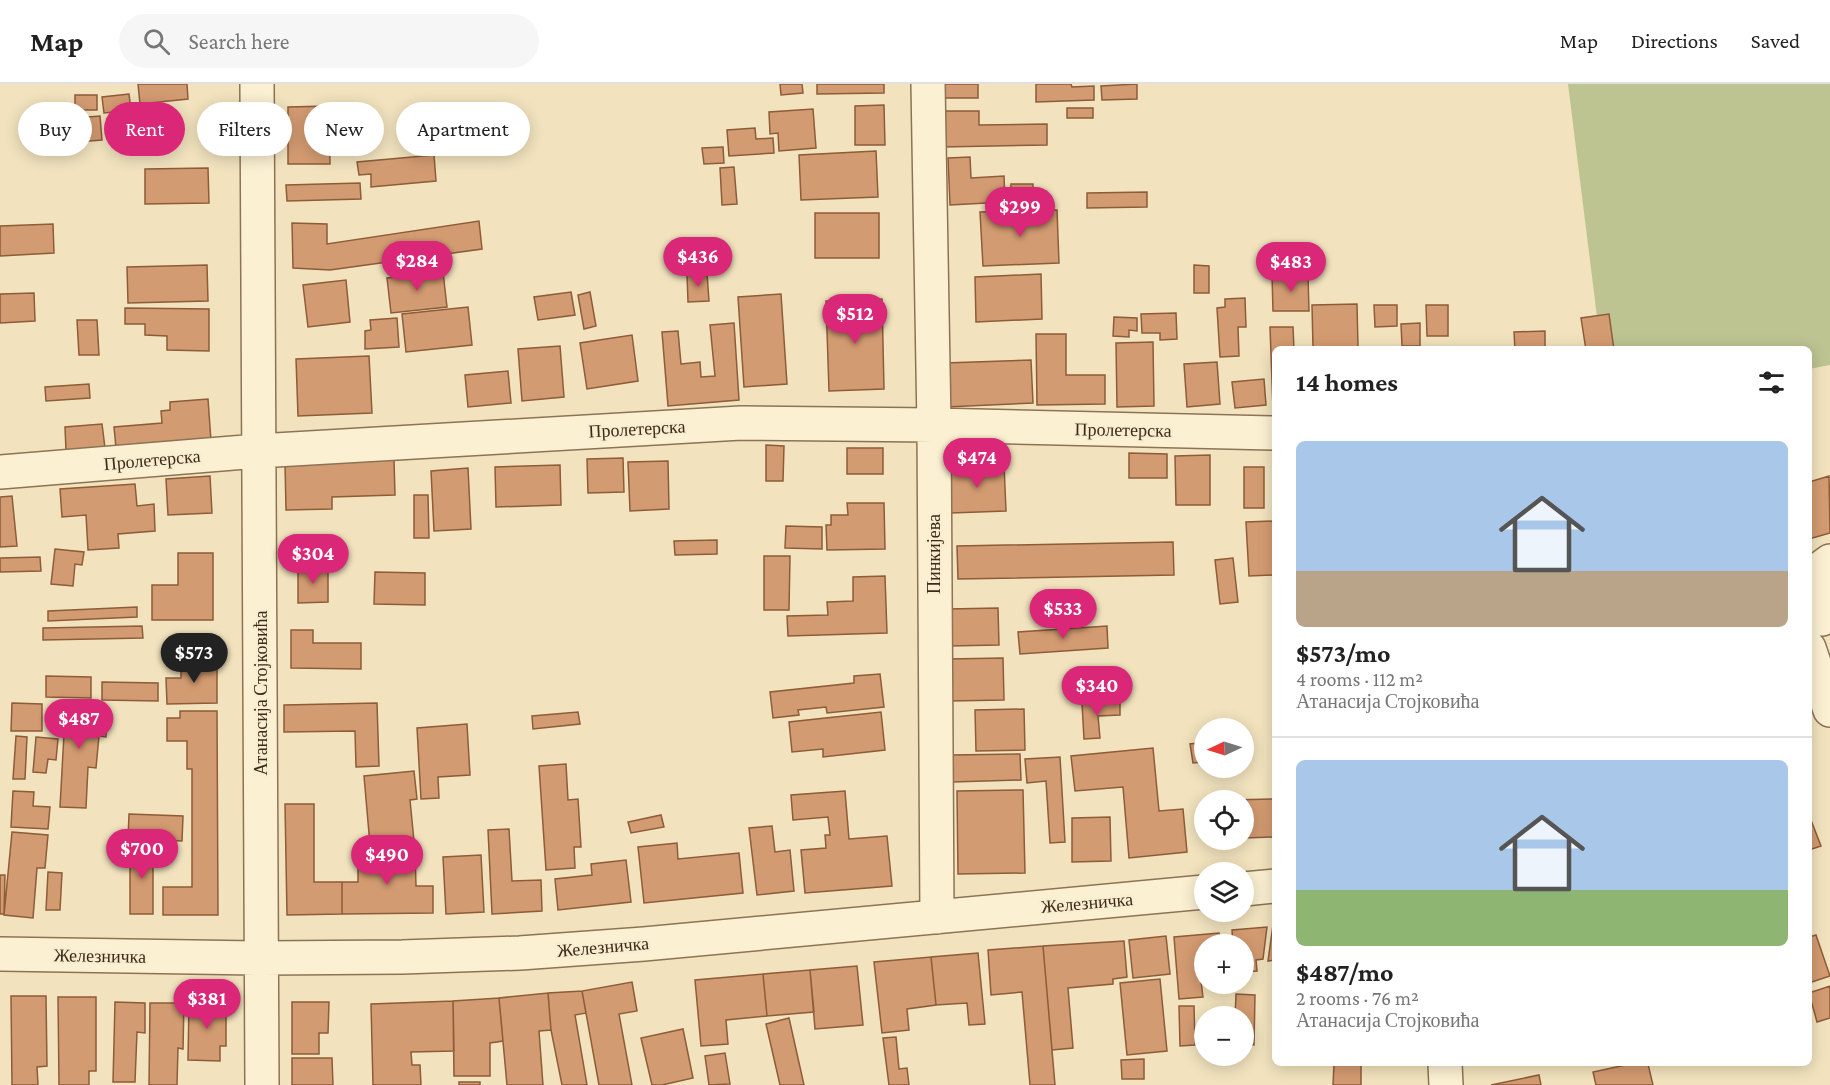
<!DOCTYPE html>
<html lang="en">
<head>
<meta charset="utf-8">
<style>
	body { margin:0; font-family:"Crimson Pro",serif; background:#f6f6f6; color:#222; height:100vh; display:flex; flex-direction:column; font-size:22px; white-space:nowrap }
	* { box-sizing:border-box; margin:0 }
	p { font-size:20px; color:#767676 }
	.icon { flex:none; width:33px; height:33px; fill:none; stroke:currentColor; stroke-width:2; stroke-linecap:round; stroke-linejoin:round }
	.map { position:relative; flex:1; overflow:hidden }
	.panel { position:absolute; left:1272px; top:262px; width:540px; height:720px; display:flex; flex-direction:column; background:#fff; border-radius:9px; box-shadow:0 3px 15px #0003 }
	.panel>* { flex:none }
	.top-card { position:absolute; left:18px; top:18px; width:570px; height:54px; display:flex; gap:12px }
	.needle { width:39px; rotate:266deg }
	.controls { position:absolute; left:1194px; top:634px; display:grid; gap:12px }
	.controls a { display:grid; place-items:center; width:60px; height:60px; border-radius:50%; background:#fff; box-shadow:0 3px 15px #0003; font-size:30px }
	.price { position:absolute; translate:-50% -51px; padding:0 14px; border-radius:21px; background:#db2777; color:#fff; font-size:20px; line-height:39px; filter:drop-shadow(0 2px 3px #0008) }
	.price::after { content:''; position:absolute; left:50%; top:36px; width:18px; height:14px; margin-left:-9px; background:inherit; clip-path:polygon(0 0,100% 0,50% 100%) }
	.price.current { background:#222; color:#fff }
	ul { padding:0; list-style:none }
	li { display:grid; align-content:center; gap:12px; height:318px; padding:0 24px }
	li+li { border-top:2px solid #e0e0e0 }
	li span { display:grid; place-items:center; height:186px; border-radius:9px; color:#555 }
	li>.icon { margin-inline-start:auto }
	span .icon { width:108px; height:108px; fill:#fffc; stroke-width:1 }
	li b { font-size:26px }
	h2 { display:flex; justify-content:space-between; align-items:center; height:72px; padding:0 24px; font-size:26px }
	.tag { padding:0 21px; border-radius:27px; background:#fff; box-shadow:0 3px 15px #0003; font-size:21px; line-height:54px }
	.tag.current { background:#db2777; color:#fff }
	header { display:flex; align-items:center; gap:36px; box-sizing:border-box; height:84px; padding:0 30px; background:#fff; border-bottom:2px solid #e0e0e0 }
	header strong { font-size:28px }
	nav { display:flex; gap:33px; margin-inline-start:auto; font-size:21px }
	.search { width:420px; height:54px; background:#f6f6f6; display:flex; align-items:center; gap:15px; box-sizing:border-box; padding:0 21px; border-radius:33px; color:#767676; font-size:22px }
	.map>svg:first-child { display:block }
	.cemetery { fill:#bdc492 }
	.building { fill:#d39b71; stroke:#8d5c39; stroke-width:1.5 }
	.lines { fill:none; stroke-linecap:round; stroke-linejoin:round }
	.minor-casing { stroke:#8c7355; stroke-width:36 }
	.minor { stroke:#fcf0d2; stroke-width:33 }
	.labels { text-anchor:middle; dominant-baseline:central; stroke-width:4.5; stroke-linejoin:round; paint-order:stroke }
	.street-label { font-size:18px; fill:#3a2a1b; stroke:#f8edcf }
</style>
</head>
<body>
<header>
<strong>Map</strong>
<div class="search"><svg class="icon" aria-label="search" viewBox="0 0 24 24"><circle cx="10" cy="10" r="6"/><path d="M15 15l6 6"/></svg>Search here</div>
<nav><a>Map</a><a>Directions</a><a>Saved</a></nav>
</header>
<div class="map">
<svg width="1830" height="1001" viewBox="0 0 1830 1001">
	<rect width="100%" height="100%" fill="#f2e3be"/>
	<path class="cemetery" d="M1568,0H1830V281L1809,285V266L1601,265Z"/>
	<path class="building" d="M138,0H187L188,15L140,20Z
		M780,0H802L803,9L781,11Z
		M817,0H884V9L817,10Z
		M940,0H978V14H940Z
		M1036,0H1071L1072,3L1094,2V16L1036,18Z
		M1137,0V15L1102,16L1101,2Z
		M129,10L131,26L104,29L102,13Z
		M75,11H97V26H75Z
		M884,21L885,61H855V22Z
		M329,22L330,80H288V23Z
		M1067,24H1093V34H1067Z
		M813,25L816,64L779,67L778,49L770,50L769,28Z
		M941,27H979V41L1047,40V61L941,63Z
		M100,32L102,56L77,58L75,34Z
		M755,44L756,55L773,54L774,69L729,72L727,46Z
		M723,63L724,79L704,80L702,64Z
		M876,67L878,113L801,116L799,71Z
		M434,71L436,97L371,103V90L359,91L357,78Z
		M970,73L971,94L1004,92L1005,118L950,121L948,74Z
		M734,83L737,120L722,121L720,84Z
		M208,84L209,119L145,120V85Z
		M360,99L361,115L287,117L286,101Z
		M1011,100H1033V119L1010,118Z
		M1147,108V123L1087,124V109Z
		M1057,126L1059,179L983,182L980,128Z
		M815,129H879V174H815Z
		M479,137L482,165L330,186L293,184L292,139L327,140V160Z
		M53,140L54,169L0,172V142Z
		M207,181L208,217L128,219L127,183Z
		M1194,181L1209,182V209H1194Z
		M443,188L447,223L391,229L387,194Z
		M707,189L709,217L688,218L687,190Z
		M1041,190L1042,235L976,238L975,193Z
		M1308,191L1309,227H1273L1272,192Z
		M346,196L350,238L308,243L303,201Z
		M571,208L575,231L538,236L534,213Z
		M590,208L596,242L584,245L578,211Z
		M34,209L35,237L0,239V210Z
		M781,210L787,300L744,303L738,213Z
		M1245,214L1246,243H1238L1239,272L1220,273L1217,224L1225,223V215Z
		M882,215L884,305L829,307L826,217Z
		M1357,220L1358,263L1313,264L1312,221Z
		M1374,221H1397V242L1375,243Z
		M1426,221H1448V252H1427Z
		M468,223L472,261L406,268L402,230Z
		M125,224L209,225V267L167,266V252L145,251V240H125Z
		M1176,229L1177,255L1160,256V249H1142L1141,230Z
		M1609,230L1614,266H1586L1581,234Z
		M1114,233L1137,234V247L1129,246V253L1113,252Z
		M397,234L399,263L365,265V247L371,246L370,236Z
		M77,236H97L99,271H79Z
		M734,239L739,316L668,322L662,248L678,247L681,280L700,278L701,293L715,292L710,241Z
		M1420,239V262H1402L1401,240Z
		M1270,243H1293L1294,266H1275V325H1273Z
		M1545,247V266H1515L1514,248Z
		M1036,250H1066V291H1105V320L1037,321Z
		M632,251L638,297L587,305L580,259Z
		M1153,258L1154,322L1117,323L1116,259Z
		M560,262L564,313L522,317L518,265Z
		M369,272L372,329L298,332L296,275Z
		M1031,276L1033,319L946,323L945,279Z
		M1217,278L1220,320L1187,323L1184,280Z
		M508,287L511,319L468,323L465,291Z
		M1264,295L1266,321L1235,324L1232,298Z
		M89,300L90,314L46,317L45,303Z
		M208,315L211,357L116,364L114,343L162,339L161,327L170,326V318Z
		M102,340L105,364L66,367L65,343Z
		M766,361L784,362L783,397H766Z
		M847,364H883V390H847Z
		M1129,369L1167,370V394H1129Z
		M1210,371V421H1176L1175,372Z
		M623,374L624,408L588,409L587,375Z
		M394,376L395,411L332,413V425L286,426L285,379Z
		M668,377L669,425L630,427L628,378Z
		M560,381L561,421L496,423L495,383Z
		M1004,381L1006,427L951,429L949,383Z
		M1274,381H1275V422H1274Z
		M1244,383H1264V424H1244Z
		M468,384L471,445L434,447L431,387Z
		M210,392L212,429L168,431L166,395Z
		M1829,392L1830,449L1809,455V398Z
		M135,400L137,422L154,420L155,447L118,450L119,464L88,466L86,431L62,433L60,405Z
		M414,411H428L429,454H414Z
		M12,412L17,462L0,463V413Z
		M847,419H884L885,465L827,466L826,441H831V431H848Z
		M1275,437V491L1249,492L1246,438Z
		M786,442L822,443V465L785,464Z
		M717,456V470L675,471L674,457Z
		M1173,458L1174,491L958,495L957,462Z
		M55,465L84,468L82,481L75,480L73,502L51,500Z
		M178,469H213V536H152V501H178Z
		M764,472H790L789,526H764Z
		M40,473L41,487L0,488V474Z
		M1233,474L1238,518L1220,520L1215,476Z
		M328,483V518L298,519V484Z
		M375,488L425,489V521L374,520Z
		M885,492L887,549L788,552L787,532L828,531L827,518L853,517V493Z
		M137,523V533L48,537V527Z
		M998,524L999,561L948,562V525Z
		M142,542L143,554L43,556V544Z
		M1107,542L1108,564L1020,570L1018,548Z
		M291,546H313V559H361V585L291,584Z
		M1003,574L1004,616L949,617L948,575Z
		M181,578H217V619L167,620L166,594H181Z
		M880,590L884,623L827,629L826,623L798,626L799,631L773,634L770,608L854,599V592Z
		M46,592L91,593V614L46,613Z
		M102,598L158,599V617L102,616Z
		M1120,618V631L1098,632L1100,654L1084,655L1082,620Z
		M12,619L42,620V647H11Z
		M377,619L379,682L356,683L355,647L284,648V621Z
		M60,621L107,624L106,653L99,652L96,684L88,683L86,724L60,723L64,650H58Z
		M1024,625L1025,666L976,667L975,626Z
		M180,627H217L218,831H163V803H192V685H187V657H167V634H180Z
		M578,628L580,640L533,645L532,632Z
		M881,628L885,666L823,673V665L792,668L789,638Z
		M467,640L470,691L438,693L439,714L421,715L417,644Z
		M16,652L27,653L25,695H13Z
		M36,653L58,655L56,676L48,675L46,689L33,688Z
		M1204,658V678L1193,679L1190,660Z
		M1153,664L1159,727L1183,725L1187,768L1129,774L1123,703L1075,707L1071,672Z
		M1020,670L1021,696L953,698L952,671Z
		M1060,673L1065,758L1050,759L1046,697L1027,699L1025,675Z
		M566,680L568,716L578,715L581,763H574L575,784L546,786L539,682Z
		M414,687L417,715L410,716L414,757L370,761L364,692Z
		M1023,706L1025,789L958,790L957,707Z
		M13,707L34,708L33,722L50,723L48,745L11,743Z
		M845,707L849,755L887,752L892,802L805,809L801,766L826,764L825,751H830L828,733L793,736L791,711Z
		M1275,715V753L1244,754V717L1231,716Z
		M285,720H314V798H342V830L287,831Z
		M129,730L183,732L182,757L128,755Z
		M661,731L664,743L631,749L628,738Z
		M1809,731L1821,762L1809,766Z
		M1110,733L1111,777L1072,778V734Z
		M772,742L775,768L790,766L794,807L757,811L749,744Z
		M509,745L512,797L541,796L542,827L492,830L488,746Z
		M12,748L48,751L45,784H37L33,834L4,831Z
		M677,759L678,775L739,769L743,809L644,819L638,763Z
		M130,761H153V830H130Z
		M415,766L416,802H433V829L342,830V798H358V767Z
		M481,771L484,828L446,830L443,773Z
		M626,776L631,818L558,826L555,795L592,791L591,780Z
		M48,788L62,789L60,826H46Z
		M0,791H5L4,830H0Z
		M1273,841H1275V876L1268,877Z
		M1267,843L1263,875L1256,876L1257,887L1244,888V861H1233L1232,846Z
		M1219,849L1221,861H1204V897H1201L1203,913L1179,915L1174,853Z
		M1816,851L1830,892L1809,899V853Z
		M1166,852L1170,890L1133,894L1129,856Z
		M1124,857L1127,893L1113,895V900L1068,904L1073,964L1052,966L1043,862Z
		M1043,862L1055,1001H1030L1022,908L991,911L988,866Z
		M978,869L985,940L969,941L967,919L936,921L931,873Z
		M931,873L936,921L907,925L909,946L882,949L874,878Z
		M857,882L863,941L815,945L810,886Z
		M810,886L814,928L767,932L763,890Z
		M763,890L767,932L726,936L728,960L701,962L695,896Z
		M1160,895L1167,967L1127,971L1120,899Z
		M632,898L637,927L619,930L632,1001H599L582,907Z
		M1830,902V934L1817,938L1809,909Z
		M582,907L586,929L575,931L587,1001H562L551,946L548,909Z
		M548,909L551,946L539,947L543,1001H507L499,914Z
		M1236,910L1255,911L1254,961L1244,960V933H1235Z
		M11,912H46L47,982L37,983L38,1001H12Z
		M58,913H96V987H89V1001H59Z
		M499,914L503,957L490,959V992H454L453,917Z
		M453,917L454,967L411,968L412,981H420L421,1001H373L371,920Z
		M115,918L145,919V949L137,948L135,998H113Z
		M189,918H226V962H220V977L188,976Z
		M292,918H329L328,949H319V970H292Z
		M150,919H184L183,965L178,964L177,1001H149Z
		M1179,922H1194L1195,961L1180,962Z
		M789,934L804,1001H780L766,940Z
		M683,945L693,994L662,1001H652L641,954Z
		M896,953L899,985L907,984L909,1001H889L883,954Z
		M725,969L730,1000L709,1001L705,972Z
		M292,974H332L333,1001H292Z
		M1144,975V995H1122L1121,976Z
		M1334,980H1361V1001H1333Z
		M1630,980H1648L1653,1001H1596L1593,988Z
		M1539,991L1541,1001H1491Z
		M459,998H480V1001H459Z"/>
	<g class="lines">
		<g class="minor-casing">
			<path id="minor" d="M257,0L262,1001
				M928,0L934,341L937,833
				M0,388L258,367L741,339L934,341L1275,349
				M1822,535L1819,485L1830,477
				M1809,564L1830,626
				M1244,805L1275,802
				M0,870L263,874L402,873L520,869L644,860L1204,808
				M1445,980L1446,1001"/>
		</g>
		<use href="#minor" class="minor"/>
	</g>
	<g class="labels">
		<g class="street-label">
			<text transform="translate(637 345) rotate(-3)">Пролетерска</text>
			<text transform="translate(1123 346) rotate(1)">Пролетерска</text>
			<text transform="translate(152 376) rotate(-5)">Пролетерска</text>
			<text transform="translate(934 470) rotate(-90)">Пинкијева</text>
			<text transform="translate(261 609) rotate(-90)">Атанасија Стојковића</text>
			<text transform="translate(1087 819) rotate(-5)">Железничка</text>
			<text transform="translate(603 863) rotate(-5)">Железничка</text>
			<text transform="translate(100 872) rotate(1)">Железничка</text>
		</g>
	</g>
</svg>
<div class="controls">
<a><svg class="needle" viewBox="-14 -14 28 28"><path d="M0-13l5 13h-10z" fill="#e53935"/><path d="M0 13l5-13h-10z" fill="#767676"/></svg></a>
<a><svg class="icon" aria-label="locate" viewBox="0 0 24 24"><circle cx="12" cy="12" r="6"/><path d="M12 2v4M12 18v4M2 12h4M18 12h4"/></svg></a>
<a><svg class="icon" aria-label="layers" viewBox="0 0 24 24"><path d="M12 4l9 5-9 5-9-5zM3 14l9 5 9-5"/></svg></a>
<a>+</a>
<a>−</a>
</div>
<b class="price" style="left:1020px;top:154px">$299</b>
<b class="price" style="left:698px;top:204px">$436</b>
<b class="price" style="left:417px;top:208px">$284</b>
<b class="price" style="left:1291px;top:209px">$483</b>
<b class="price" style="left:855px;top:261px">$512</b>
<b class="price" style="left:977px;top:405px">$474</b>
<b class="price" style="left:313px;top:501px">$304</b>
<b class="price" style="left:1063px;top:556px">$533</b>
<b class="price current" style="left:194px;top:600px">$573</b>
<b class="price" style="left:1097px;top:633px">$340</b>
<b class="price" style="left:79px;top:666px">$487</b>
<b class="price" style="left:142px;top:796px">$700</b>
<b class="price" style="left:387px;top:802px">$490</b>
<b class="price" style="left:207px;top:946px">$381</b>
<div class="top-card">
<a class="tag">Buy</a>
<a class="tag current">Rent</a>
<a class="tag">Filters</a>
<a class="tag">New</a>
<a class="tag">Apartment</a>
</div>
<section class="panel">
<h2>14 homes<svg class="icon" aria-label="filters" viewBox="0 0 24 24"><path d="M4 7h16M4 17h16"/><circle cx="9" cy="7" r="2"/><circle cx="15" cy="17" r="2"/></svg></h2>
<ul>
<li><span style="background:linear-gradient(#a9c7e8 70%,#b9a48a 0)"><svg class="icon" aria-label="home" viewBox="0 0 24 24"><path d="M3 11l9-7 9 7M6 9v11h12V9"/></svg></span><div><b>$573/mo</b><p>4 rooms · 112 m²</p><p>Атанасија Стојковића</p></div></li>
<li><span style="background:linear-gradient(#a9c7e8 70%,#8fb573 0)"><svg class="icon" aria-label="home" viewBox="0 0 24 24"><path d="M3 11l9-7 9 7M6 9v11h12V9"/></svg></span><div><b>$487/mo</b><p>2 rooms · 76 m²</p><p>Атанасија Стојковића</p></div></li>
</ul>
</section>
</div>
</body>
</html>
